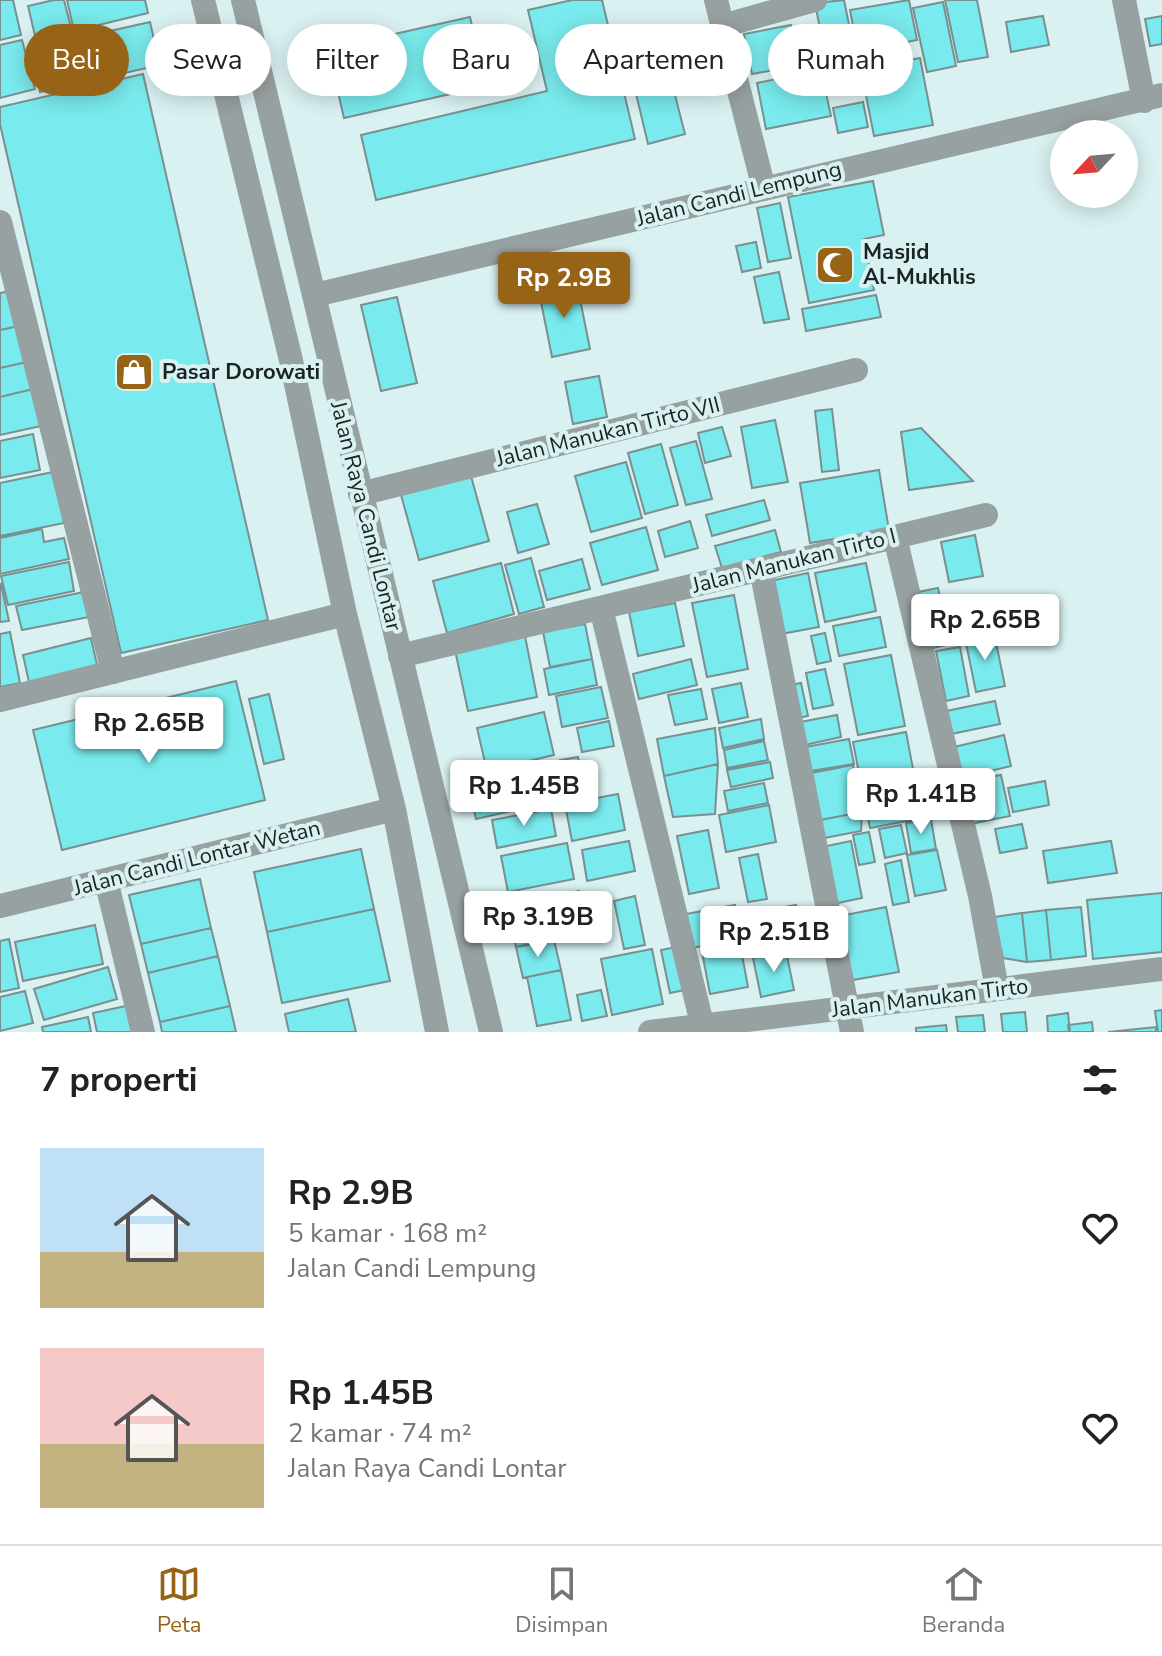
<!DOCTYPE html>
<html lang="id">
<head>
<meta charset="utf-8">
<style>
	body { margin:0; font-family:"Nunito Sans",sans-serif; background:#f2f2f2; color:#222; height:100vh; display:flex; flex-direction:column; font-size:30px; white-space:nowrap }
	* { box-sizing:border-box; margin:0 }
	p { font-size:26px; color:#767676 }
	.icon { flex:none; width:44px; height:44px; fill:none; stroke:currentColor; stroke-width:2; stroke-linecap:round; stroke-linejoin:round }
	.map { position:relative; height:1032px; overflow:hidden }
	.drawer { display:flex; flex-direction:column; background:#fff; flex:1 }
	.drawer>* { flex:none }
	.top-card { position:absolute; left:24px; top:24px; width:1114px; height:72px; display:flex; gap:16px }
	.needle { width:52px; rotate:244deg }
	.buttons { position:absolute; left:1050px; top:120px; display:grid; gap:16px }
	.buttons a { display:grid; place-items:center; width:88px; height:88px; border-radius:50%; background:#fff; box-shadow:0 4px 20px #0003; font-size:40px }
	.price { position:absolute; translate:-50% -68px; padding:0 18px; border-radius:8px; background:#fff; color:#222; font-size:26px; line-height:52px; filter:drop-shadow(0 2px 4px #0008) }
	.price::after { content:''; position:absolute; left:50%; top:48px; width:24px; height:18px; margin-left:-12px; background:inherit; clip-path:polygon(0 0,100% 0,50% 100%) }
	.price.active { background:#966317; color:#fff }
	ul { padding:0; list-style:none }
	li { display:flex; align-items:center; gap:24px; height:200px; padding:0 40px }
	li span { display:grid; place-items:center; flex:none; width:224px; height:160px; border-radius:0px; color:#555 }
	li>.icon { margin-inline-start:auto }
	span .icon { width:96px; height:96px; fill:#fffc; stroke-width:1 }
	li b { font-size:34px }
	h2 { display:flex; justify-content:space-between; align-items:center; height:96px; padding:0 40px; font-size:34px }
	.tag { padding:0 28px; border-radius:36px; background:#fff; box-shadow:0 4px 20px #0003; font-size:28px; line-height:72px }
	.tag.active { background:#966317; color:#fff }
	.menu { display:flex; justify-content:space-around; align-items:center; height:112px; border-top:2px solid #e0e0e0; background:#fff; font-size:22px; color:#767676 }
	.menu a { display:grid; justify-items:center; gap:4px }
	.menu .active { color:#966317 }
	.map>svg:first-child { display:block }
	.building { fill:#79eaed; stroke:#7a9090; stroke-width:2 }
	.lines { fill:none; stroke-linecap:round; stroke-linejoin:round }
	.minor { stroke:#98a1a1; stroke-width:24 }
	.labels { text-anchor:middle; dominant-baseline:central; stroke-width:8; stroke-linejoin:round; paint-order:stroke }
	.street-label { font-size:22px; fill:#1b2424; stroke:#daf1f2 }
	.poi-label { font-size:22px; font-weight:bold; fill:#1b2424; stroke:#daf1f2; text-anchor:start }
</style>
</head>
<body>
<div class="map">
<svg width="1162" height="1032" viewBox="0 0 1162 1032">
	<rect width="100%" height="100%" fill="#daf1f2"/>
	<path class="building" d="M0,0H13L21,35L0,40Z
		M54,0H64L73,36L37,44L28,6Z
		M67,0H145L148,13L74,31Z
		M572,0H602L635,139L376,200L361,135L547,91L528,10Z
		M844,0L857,64L828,70L815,3Z
		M909,0L917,40L858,52L850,10Z
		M945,0H977L988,57L958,62Z
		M943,2L956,66L927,72L913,8Z
		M1043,16L1049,45L1011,52L1006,22Z
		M1162,16V44L1150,46L1145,19Z
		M470,17L486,86L344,118L328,49Z
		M150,22L160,65L40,92L30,49Z
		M791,25L797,54L789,56L791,67L752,74L744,34Z
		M22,40L35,89L0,98V45Z
		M920,58L933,125L874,136L861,70Z
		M668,68L685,134L648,144L632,77Z
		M821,70L831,116L766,129L757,83Z
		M143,74L268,620L121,653L0,124V107Z
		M863,102L868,127L838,133L833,108Z
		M873,181L884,235L864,239L874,290L809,303L788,197Z
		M780,203L791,258L768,262L757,208Z
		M756,242L761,268L742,272L736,246Z
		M779,272L789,319L764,323L754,277Z
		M577,284L590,349L552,357L539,292Z
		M11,291L19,326L0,330V293Z
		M876,295L881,317L806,331L802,309Z
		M397,297L417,383L381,391L361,305Z
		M19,326L27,362L0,368V330Z
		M27,362L33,389L0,397V368Z
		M599,376L607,417L573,424L565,382Z
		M33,389L41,426L0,435V397Z
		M832,409L839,470L822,472L815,411Z
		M775,420L788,482L752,488L741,427Z
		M722,427L731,456L705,463L698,433Z
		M921,428L973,481L909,490L901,432Z
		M33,434L40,470L0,478V441Z
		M696,441L712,499L686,505L670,448Z
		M661,444L678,505L645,514L628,453Z
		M626,462L642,518L591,532L575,476Z
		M879,470L889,530L810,543L800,483Z
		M53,472L64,523L0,536V483Z
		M471,476L489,541L419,560L401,495Z
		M764,500L770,520L712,536L706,515Z
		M537,504L549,544L518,553L507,512Z
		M690,521L698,548L665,557L658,531Z
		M646,527L658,570L602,585L590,543Z
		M42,529L44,542L64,538L69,559L0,574V538Z
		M775,530L781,552L722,568L715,546Z
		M975,535L983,576L949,582L941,542Z
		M531,558L544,607L519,614L505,565Z
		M582,559L590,589L547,600L539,571Z
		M69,562L74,591L8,605L1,576Z
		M501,563L514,614L447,633L433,581Z
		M866,563L876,611L825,622L815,573Z
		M808,573L819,627L781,634L770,581Z
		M1,584L9,621L0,622V585Z
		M938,588L950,644L925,650L913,593Z
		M84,592L89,617L22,630L16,606Z
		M734,595L748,669L707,677L692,603Z
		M675,603L684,646L638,656L629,612Z
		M880,617L886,647L839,656L833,626Z
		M585,624L592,659L550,667L543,632Z
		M10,632L20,683L0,687V634Z
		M825,633L831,661L817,664L811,636Z
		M994,633L1005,686L976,692L965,638Z
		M525,636L537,697L468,711L455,650Z
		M91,638L97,665L29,682L23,655Z
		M960,647L969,696L946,701L936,651Z
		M891,655L905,726L858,735L844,664Z
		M592,659L597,685L549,695L544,669Z
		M691,659L697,685L639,699L633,674Z
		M825,669L833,705L813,709L806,673Z
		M236,681L265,800L62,850L33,730Z
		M741,683L748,717L719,723L712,689Z
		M801,683L808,716L793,719L786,686Z
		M601,687L608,718L562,727L556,696Z
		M701,689L707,719L675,725L668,695Z
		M269,694L284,759L264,764L249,699Z
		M995,701L1000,724L951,734L946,711Z
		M544,712L554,755L487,771L477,728Z
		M837,715L841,737L800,746L795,723Z
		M761,719L764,739L723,748L719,728Z
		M609,721L614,746L582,752L577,728Z
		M715,728L718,764L664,776L657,739Z
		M906,732L914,774L861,784L853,742Z
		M1004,735L1011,766L953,780L946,749Z
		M849,739L854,764L804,772L800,748Z
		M764,741L768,760L727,768L724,750Z
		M578,757L586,799L569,802L560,760Z
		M551,761L560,800L476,819L467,780Z
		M770,762L773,778L731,787L727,770Z
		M718,764L715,814L673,817L664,776Z
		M853,765L862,812L815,821L806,774Z
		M914,774L923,818L870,828L861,784Z
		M1001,775L1010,816L970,824L962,782Z
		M1045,781L1049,805L1013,812L1008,788Z
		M764,783L768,803L728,811L724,791Z
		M618,794L625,830L572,841L565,804Z
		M769,805L776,842L726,852L719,815Z
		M551,809L556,836L497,848L492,820Z
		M862,812L861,831L819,839L815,821Z
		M931,819L936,849L911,853L906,823Z
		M1022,824L1027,848L1000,853L995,829Z
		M901,825L907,853L885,858L879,829Z
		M708,830L719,888L689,894L677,836Z
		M869,832L875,862L859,865L853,835Z
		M629,841L635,871L587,881L582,850Z
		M851,841L862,898L833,904L822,847Z
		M1111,841L1117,873L1048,883L1043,851Z
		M567,843L574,879L508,892L501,856Z
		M361,849L374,909L267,932L254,872Z
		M937,850L946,890L915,896L907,855Z
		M758,854L767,899L748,902L739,858Z
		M901,860L909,902L893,905L885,864Z
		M200,879L211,928L141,944L129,895Z
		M579,891L587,931L559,936L551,897Z
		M1162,893V952L1093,959L1087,900Z
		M635,896L645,945L624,949L614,901Z
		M546,901L554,939L516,947L508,908Z
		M735,905L742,938L692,948L686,914Z
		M796,905L802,934L758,943L752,913Z
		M886,907L899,972L847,981L835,917Z
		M1081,907L1086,956L1051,960L1046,910Z
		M374,909L390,981L282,1003L267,932Z
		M1046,910L1051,960L1027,962L1022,913Z
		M1022,913L1027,962L1003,958L994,917Z
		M95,925L103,964L23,981L15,942Z
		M211,928L218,956L148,973L141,944Z
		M9,939L19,988L0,992V941Z
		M554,940L561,970L523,978L516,947Z
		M740,944L748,987L710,994L702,952Z
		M682,946L690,989L670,993L661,950Z
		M652,949L663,1004L612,1015L601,959Z
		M786,951L794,990L761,997L753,958Z
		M218,956L230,1006L160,1022L148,973Z
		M108,967L117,999L44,1020L34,989Z
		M561,970L571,1020L537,1026L527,977Z
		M601,990L607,1016L582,1021L577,995Z
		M25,991L33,1023L0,1031V997Z
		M348,999L356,1032H289L285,1014Z
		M126,1006L132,1032H97L93,1013Z
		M230,1006L236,1032H162L160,1022Z
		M1162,1010V1032H1158L1155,1011Z
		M1025,1012L1027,1032H1003L1001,1014Z
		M1068,1013L1070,1032H1048L1047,1016Z
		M983,1015L985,1032H958L956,1017Z
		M88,1017L91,1032H43L42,1027Z
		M1092,1022L1093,1032H1069L1068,1025Z
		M946,1025L947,1032H916V1028Z
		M1156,1027V1032H1108Z"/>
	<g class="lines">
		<path class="minor" d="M203,0L290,356L345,614L394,809L437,1032
			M243,0L491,1032
			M716,0L764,189
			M1124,0L1144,101
			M722,26L815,0
			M0,222L113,672
			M315,295L1162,95
			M360,494L856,370
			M895,537L980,896L997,989
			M761,569L852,1032
			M601,608L704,1032
			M400,656L986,515
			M0,700L345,614
			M106,880L143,1032
			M0,906L394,809
			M650,1032L1162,969"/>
	</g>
	<defs>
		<g id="mosque-square" transform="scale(2)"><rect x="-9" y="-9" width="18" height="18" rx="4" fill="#966317" stroke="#daf1f2"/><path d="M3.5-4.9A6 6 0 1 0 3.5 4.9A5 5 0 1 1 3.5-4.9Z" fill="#fff"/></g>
		<g id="shop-square" transform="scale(2)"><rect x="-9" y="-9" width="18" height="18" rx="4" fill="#966317" stroke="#daf1f2"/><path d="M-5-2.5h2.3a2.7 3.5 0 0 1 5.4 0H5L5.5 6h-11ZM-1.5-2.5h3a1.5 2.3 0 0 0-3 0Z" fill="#fff"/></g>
	</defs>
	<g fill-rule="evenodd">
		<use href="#mosque-square" x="835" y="265"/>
		<use href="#shop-square" x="134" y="372"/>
	</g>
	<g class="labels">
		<g class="street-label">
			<text transform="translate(739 194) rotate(-14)">Jalan Candi Lempung</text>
			<text transform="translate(608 432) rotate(-14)">Jalan Manukan Tirto VII</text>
			<text transform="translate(366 516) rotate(76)">Jalan Raya Candi Lontar</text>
			<text transform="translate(794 561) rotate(-14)">Jalan Manukan Tirto I</text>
			<text transform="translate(197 858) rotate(-14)">Jalan Candi Lontar Wetan</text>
			<text transform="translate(930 998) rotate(-7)">Jalan Manukan Tirto</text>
		</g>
		<g class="poi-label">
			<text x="863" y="252">Masjid<tspan x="863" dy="25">Al-Mukhlis</tspan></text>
			<text x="162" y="372">Pasar Dorowati</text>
		</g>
	</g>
</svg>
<div class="buttons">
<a><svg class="needle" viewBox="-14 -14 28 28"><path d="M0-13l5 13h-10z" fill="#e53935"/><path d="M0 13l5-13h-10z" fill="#767676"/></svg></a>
</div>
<b class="price active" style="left:564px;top:320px">Rp 2.9B</b>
<b class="price" style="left:985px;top:662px">Rp 2.65B</b>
<b class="price" style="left:149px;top:765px">Rp 2.65B</b>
<b class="price" style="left:524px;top:828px">Rp 1.45B</b>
<b class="price" style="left:921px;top:836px">Rp 1.41B</b>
<b class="price" style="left:538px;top:959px">Rp 3.19B</b>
<b class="price" style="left:774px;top:974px">Rp 2.51B</b>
<div class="top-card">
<a class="tag active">Beli</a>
<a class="tag">Sewa</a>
<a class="tag">Filter</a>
<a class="tag">Baru</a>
<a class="tag">Apartemen</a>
<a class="tag">Rumah</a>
</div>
</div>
<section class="drawer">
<h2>7 properti<svg class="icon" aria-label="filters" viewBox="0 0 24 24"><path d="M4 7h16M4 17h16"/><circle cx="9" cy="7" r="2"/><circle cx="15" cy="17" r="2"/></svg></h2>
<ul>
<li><span style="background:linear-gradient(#bfe0f5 65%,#c2b280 0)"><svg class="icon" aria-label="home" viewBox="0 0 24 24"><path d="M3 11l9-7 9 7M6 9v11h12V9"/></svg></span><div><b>Rp 2.9B</b><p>5 kamar · 168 m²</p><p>Jalan Candi Lempung</p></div><svg class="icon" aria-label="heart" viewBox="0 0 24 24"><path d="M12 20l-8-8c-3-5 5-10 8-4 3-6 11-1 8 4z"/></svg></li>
<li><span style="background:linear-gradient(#f6c9c9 60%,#c2b280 0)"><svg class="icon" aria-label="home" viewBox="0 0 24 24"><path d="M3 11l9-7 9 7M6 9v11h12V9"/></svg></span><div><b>Rp 1.45B</b><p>2 kamar · 74 m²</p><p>Jalan Raya Candi Lontar</p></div><svg class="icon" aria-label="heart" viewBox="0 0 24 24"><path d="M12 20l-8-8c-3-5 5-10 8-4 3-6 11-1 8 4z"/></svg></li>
</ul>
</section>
<nav class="menu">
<a class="active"><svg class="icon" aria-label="map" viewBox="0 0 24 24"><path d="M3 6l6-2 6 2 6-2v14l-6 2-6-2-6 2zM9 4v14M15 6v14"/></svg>Peta</a>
<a><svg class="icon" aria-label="saved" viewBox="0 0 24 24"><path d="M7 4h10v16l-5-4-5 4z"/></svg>Disimpan</a>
<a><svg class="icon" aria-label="home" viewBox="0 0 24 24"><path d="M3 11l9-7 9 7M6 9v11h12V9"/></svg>Beranda</a>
</nav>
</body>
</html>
